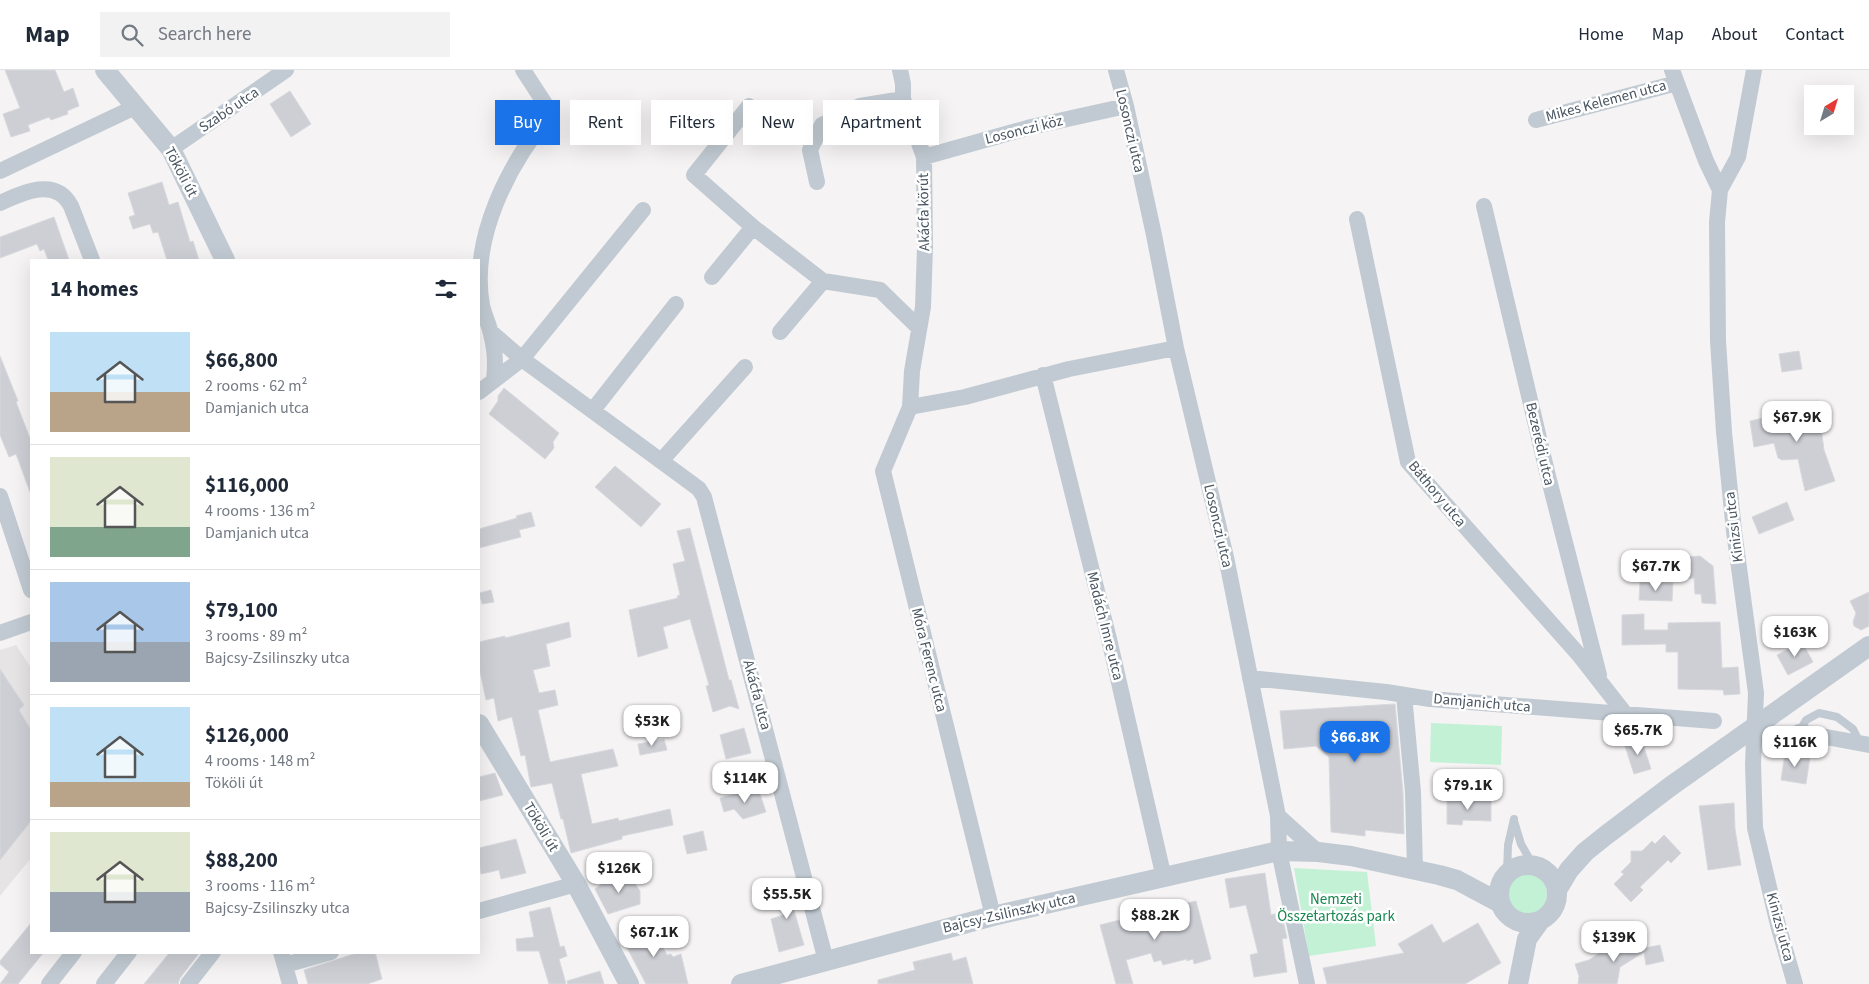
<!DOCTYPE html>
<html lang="en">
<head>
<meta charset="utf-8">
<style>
	body { margin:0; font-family:"Source Sans 3",sans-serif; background:#f2f2f3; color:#1f2937; height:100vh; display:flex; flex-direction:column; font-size:19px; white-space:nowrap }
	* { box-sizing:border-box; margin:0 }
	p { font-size:16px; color:#747a83 }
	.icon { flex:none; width:28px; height:28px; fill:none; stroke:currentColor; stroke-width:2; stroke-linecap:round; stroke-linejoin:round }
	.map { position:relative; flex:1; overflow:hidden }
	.drawer { position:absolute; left:30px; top:189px; width:450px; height:695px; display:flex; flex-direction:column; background:#fff; border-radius:0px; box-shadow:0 5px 20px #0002 }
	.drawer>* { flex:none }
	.banner { position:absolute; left:495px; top:30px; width:475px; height:45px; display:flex; gap:10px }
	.needle { width:32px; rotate:38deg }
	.controls { position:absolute; left:1804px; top:15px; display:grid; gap:10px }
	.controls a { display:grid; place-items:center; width:50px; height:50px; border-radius:0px; background:#fff; box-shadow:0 5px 20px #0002; font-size:25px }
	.price { position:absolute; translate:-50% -42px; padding:0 11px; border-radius:10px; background:#fff; color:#222; font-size:16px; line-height:32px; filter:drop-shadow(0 1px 2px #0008) }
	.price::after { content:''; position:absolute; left:50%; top:30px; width:15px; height:11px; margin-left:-8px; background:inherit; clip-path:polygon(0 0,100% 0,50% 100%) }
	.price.current { background:#1a73e8; color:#fff }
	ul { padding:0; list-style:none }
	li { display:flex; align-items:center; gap:15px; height:125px; padding:0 20px }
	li+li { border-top:1px solid #e0e1e3 }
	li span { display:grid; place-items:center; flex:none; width:140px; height:100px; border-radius:0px; color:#555 }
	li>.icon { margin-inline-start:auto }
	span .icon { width:60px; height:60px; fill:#fffc; stroke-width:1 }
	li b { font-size:21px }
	h2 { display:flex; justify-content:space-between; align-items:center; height:60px; padding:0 20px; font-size:21px }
	.pill { padding:0 18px; border-radius:0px; background:#fff; box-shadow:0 5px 20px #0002; font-size:18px; line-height:45px }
	.pill.current { background:#1a73e8; color:#fff }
	header { display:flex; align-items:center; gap:30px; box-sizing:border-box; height:70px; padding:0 25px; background:#fff; border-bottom:1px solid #e0e1e3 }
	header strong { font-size:24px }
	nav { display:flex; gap:28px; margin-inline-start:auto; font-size:18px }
	.search { width:350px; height:45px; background:#f2f2f3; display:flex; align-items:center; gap:12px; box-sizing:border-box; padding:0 18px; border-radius:0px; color:#747a83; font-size:19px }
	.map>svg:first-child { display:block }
	.education { fill:#e6e4e5 }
	.green { fill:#c3f1d5 }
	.building { fill:#cdcfd5; stroke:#d7d9de }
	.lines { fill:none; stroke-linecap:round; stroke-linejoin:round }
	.service { stroke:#c1cad2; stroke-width:8 }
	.minor { stroke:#c1cad2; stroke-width:16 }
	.tertiary { stroke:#c1cad2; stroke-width:20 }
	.labels { text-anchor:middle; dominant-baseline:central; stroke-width:5; stroke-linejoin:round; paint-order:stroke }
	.street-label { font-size:15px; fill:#4a5661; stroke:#fff }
	.park-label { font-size:15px; fill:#17864f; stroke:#fff }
</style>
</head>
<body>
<header>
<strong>Map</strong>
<div class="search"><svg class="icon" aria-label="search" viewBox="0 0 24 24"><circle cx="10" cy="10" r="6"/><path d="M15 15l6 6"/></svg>Search here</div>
<nav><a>Home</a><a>Map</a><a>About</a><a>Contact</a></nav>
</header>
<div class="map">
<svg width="1869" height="914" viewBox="0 0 1869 914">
	<rect width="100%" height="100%" fill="#f5f3f3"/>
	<path class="education" d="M16,575L31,598V788L0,826V580Z"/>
	<path class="green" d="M1431,653L1502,656L1501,695L1430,692Z
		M1294,798L1367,802L1376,876L1309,886Z
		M1505 824a21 21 0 1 1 42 0a21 21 0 1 1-42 0Z"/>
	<path class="building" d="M5,0H55L64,22L73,18L79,36L67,41L68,44L51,50L49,47L28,55L30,61L11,67L3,44L20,38Z
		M290,21L311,54L291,67L270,34Z
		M162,112L169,135L178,132L190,172L193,171L199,190H167L158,162L153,163L150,154L133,159L129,147L135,145L128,123Z
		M54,147L69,190H48L44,179L40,181L37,174L0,188V167Z
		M1799,281L1802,299L1782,302L1779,284Z
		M0,286L18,331L16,332L31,371V422H30L16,384L9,387L0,365Z
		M504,318L559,363L553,372L554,378L545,389L489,344L498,331V326Z
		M1818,335L1824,380L1835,411L1805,421L1798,389L1782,390L1778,388L1774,373L1754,377L1750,351Z
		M615,396L661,434L641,457L595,417Z
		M1787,432L1794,450L1759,464L1752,447Z
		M531,442L535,456L519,460L521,467L479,478V459L517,448L516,446Z
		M690,458L729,610H731L739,639L730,636L713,642L706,616L709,615L690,549L663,557L668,578L638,587L629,540L678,528L677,526L680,525L673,494L685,491L677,461Z
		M1700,486L1713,496L1716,534L1702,533L1701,524H1695L1694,508L1677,509L1675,488Z
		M1640,512L1673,513L1672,531L1639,530Z
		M491,520L494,532L482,534L479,523Z
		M1869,522V556L1861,560L1854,556L1853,552L1856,543L1850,531Z
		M1644,544V560H1668V553L1720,552L1722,598L1738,597L1740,624L1724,625L1723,620L1678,619V582H1666V574L1622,575V545Z
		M569,552L571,567L546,574L550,596L533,600L539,623L555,620L558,635L538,640L550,692L613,679L618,696L581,704L592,754L618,748L619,751L670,739L673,755L622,766V769L571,783L563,749H561L552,713L531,717L525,685L521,686L512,647L498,651L494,628L486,630L479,597V572L505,566V568Z
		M1802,572L1813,592L1788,605L1777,585Z
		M0,599L24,635L19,640L31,660V751L0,790Z
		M1395,634L1403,723L1404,764L1365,760V766L1331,762L1329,687L1316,676L1284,679L1280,641Z
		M744,658L751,683L726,689L720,665Z
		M1641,668L1651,699L1634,704L1624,673Z
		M664,669L667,680L640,685L638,674Z
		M1785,683L1810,687L1806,714L1781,710Z
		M495,703L503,725L479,731V707Z
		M758,718L766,742L743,749L734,739L724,742L720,728Z
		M1447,729L1491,731V751L1463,750L1462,755L1447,754Z
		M1734,733L1735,759L1741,795L1708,800L1699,736Z
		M703,761L707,780L687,784L683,766Z
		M1664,765L1681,783L1671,793L1668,790L1640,817L1643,820L1631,832L1614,814L1624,804L1621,802L1631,792V781H1642L1652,771L1655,774Z
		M516,769L526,803L501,809L499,800L481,804L479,792V778Z
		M1265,803L1271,845L1281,842L1287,868L1282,869L1287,902L1254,907L1250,885L1258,883L1246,835L1230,838L1225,809Z
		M629,805L640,821V834L608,844L595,819L603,813Z
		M791,812L796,828L791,830L804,875L779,882L771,849L783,845L775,816Z
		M1196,831L1211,889L1194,894L1193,889L1187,891V889L1163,895L1161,890L1154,892L1151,883L1126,890L1133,914H1116L1100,855L1151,842L1157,863L1178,858L1174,840L1179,838L1178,835Z
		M550,837L560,877L564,876L567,886L559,889L566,914H549L539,881H517L516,869L534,867L529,842Z
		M31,853V882H44L18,914H0L9,902L0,894V891Z
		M649,853L667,885L671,884L673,887L681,884L688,914H646L623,870L633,858Z
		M1478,853L1501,893L1465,914H1327L1323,898L1404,883L1398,874L1432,854L1443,873Z
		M1626,865L1629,881L1660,875L1664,891L1646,895L1644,882L1620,897L1617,914H1578L1579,906L1575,894L1589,890Z
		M170,882H200L180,908L178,914H144Z
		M360,882H375L382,909L367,914H308L304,900Z
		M951,883L953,891L966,887L973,914H878V910L915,900L913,892Z
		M600,901L604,914H568L567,911Z"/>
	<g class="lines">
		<path class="service" d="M1799,662L1806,650L1819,643L1837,647L1853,659L1860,673
			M1514,751L1521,774L1533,795
			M1507,803L1508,775L1514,749"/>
		<path class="minor" d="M900,0L903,14V29L924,87L925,177L923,237L912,301L910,337L883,401L993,846
			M1116,0L1126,36L1154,165L1176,278L1226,487L1278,746L1279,781L1307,914
			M1672,0L1706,91L1720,120
			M1754,0L1738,87L1720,120L1717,152L1718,271L1724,362L1734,461L1756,623L1753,694L1755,758L1778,855L1795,914
			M749,36L694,105L753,157
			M1536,50L1677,13
			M171,79L286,0
			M924,87L1031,57L1126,36
			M0,101L135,37
			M817,112L810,80L822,55L860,36L903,29
			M0,133C23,122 56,107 71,136L92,190
			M1484,136L1548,406L1599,605
			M1357,149L1408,392L1580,586L1626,645
			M712,207L753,157L823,211L880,220L919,258
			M491,262L522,289L691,413L699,419L704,427L826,891
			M780,262L823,211
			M1043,305L1109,569L1164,808
			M494,309C496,293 495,279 491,264C489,254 484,245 482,235C470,168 509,93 551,43L523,0
			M479,322L522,289L643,140
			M910,337L965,327L1069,299L1176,278
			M593,340L676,234
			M661,391L745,297
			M0,426L31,520
			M0,563L31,552
			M1250,608L1386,622L1430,629L1714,651
			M1404,625L1413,722L1415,800
			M1799,662L1869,675
			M1278,746L1318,782
			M479,841L576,814
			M281,882L290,914
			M285,895L331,882
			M49,914L74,882
			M104,914L129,882
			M188,914L213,882"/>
		<path class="tertiary" d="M105,0L171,79L225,190
			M479,654L576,814L629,914
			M1499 824a29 29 0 1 1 58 0a29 29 0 1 1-58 0Z
			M1557,820L1569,800L1585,782L1605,766L1671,716L1869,576
			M741,914L993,846L1279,781L1318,782L1351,786L1439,805L1457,810L1500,833
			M1518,914L1527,869L1540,851"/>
	</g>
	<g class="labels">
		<g class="street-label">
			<text transform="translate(1606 31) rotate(-15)">Mikes Kelemen utca</text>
			<text transform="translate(229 40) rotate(-34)">Szabó utca</text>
			<text transform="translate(1024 60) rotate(-14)">Losonczi köz</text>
			<text transform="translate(1130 61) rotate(77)">Losonczi utca</text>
			<text transform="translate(181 102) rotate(62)">Tököli út</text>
			<text transform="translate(924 142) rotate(-91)">Akácfa körút</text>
			<text transform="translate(1540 374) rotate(77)">Bezerédi utca</text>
			<text transform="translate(1437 424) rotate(50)">Báthory utca</text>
			<text transform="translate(1218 456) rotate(77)">Losonczi utca</text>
			<text transform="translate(1734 457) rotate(-97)">Kinizsi utca</text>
			<text transform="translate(1105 556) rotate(76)">Madách Imre utca</text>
			<text transform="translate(929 590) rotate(76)">Móra Ferenc utca</text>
			<text transform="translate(757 625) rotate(75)">Akácfa utca</text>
			<text transform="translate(1482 633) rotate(5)">Damjanich utca</text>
			<text transform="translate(541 757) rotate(59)">Tököli út</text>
			<text transform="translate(1009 843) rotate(-13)">Bajcsy-Zsilinszky utca</text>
			<text transform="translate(1780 857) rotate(75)">Kinizsi utca</text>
		</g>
		<g class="park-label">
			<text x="1336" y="829">Nemzeti<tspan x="1336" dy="17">Összetartozás park</tspan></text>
		</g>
	</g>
</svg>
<div class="controls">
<a><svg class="needle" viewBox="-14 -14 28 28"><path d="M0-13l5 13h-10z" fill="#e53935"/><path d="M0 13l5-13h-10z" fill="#747a83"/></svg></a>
</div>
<b class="price" style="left:1797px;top:373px">$67.9K</b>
<b class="price" style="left:1656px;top:522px">$67.7K</b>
<b class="price" style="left:1795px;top:588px">$163K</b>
<b class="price" style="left:652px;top:677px">$53K</b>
<b class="price" style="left:1638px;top:686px">$65.7K</b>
<b class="price current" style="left:1355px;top:693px">$66.8K</b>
<b class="price" style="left:1795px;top:698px">$116K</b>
<b class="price" style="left:745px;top:734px">$114K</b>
<b class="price" style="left:1468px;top:741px">$79.1K</b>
<b class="price" style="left:619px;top:824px">$126K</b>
<b class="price" style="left:787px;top:850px">$55.5K</b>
<b class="price" style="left:1155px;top:871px">$88.2K</b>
<b class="price" style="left:654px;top:888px">$67.1K</b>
<b class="price" style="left:1614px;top:893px">$139K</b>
<div class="banner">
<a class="pill current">Buy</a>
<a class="pill">Rent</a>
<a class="pill">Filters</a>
<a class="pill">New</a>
<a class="pill">Apartment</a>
</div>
<section class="drawer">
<h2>14 homes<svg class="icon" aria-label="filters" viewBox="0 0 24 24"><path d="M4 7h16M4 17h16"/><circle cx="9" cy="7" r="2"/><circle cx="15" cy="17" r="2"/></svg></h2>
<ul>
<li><span style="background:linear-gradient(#bfe0f5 60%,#b9a48a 0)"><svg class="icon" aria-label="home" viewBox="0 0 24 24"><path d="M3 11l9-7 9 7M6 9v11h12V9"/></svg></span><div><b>$66,800</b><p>2 rooms · 62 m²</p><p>Damjanich utca</p></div></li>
<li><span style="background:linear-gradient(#dfe7d0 70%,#7fa58c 0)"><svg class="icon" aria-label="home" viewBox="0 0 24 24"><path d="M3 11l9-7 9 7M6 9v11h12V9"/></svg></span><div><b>$116,000</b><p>4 rooms · 136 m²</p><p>Damjanich utca</p></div></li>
<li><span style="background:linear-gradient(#a9c7e8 60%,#9aa5b1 0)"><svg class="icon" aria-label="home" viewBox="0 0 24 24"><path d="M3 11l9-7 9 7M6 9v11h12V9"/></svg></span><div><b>$79,100</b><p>3 rooms · 89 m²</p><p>Bajcsy-Zsilinszky utca</p></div></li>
<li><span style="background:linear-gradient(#bfe0f5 75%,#b9a48a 0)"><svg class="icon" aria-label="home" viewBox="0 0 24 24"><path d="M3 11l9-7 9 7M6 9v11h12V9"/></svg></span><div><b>$126,000</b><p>4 rooms · 148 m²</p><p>Tököli út</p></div></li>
<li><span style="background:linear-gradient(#dfe7d0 60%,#9aa5b1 0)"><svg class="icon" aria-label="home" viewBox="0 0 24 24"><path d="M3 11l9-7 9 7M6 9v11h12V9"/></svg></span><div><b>$88,200</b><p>3 rooms · 116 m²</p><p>Bajcsy-Zsilinszky utca</p></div></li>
</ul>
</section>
</div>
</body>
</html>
